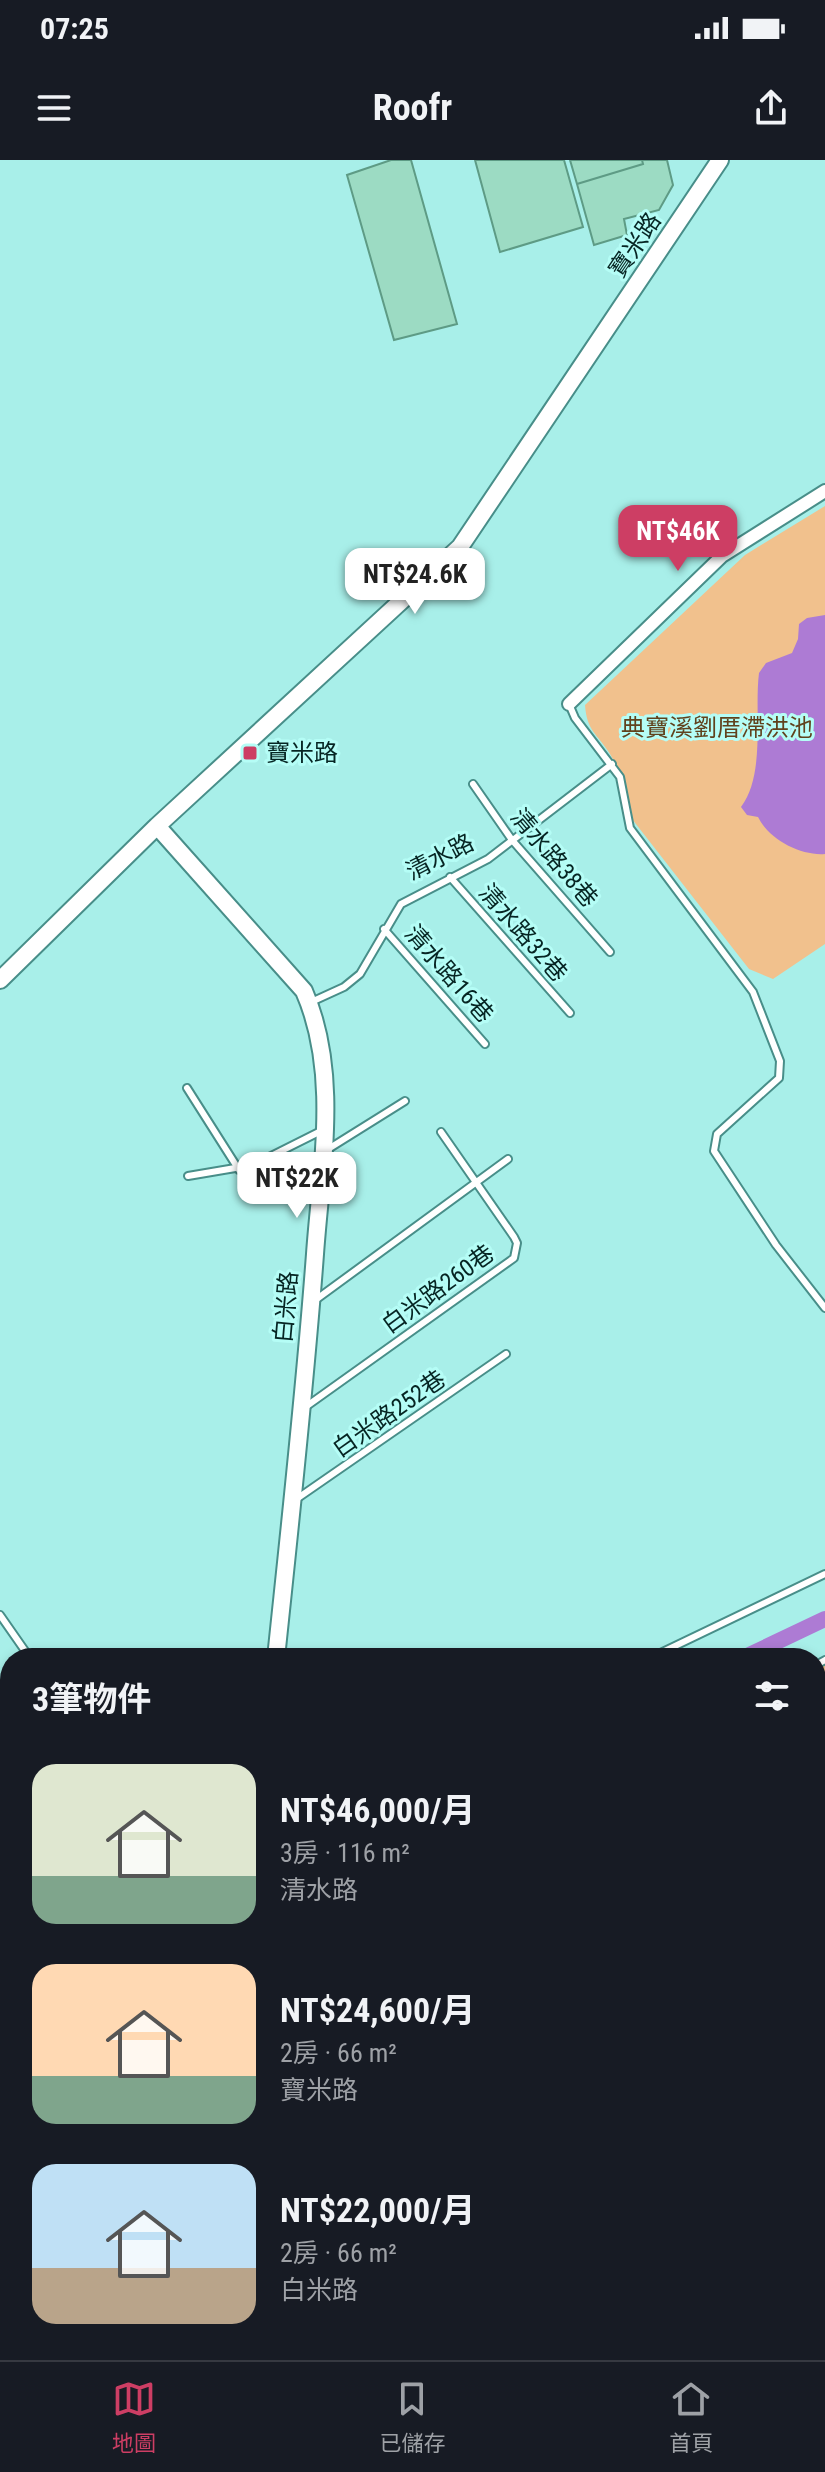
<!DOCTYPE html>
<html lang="zh-TW">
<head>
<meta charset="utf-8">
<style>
	body { margin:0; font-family:"Roboto Condensed","Noto Sans TC",sans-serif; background:#242831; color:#f1f3f6; height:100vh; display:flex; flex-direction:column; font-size:30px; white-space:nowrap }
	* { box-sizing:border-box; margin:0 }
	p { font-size:26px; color:#9ea1a6 }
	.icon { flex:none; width:44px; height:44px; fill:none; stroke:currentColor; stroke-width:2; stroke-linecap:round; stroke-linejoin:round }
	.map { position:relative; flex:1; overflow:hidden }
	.details { position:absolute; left:0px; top:1488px; width:826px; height:712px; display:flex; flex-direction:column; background:#171b24; border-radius:32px 32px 0 0; box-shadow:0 4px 12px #0003 }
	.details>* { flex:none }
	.price { position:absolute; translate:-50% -68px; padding:0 18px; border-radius:16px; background:#fff; color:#222; font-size:26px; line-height:52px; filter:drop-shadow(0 2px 4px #0008) }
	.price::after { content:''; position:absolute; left:50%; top:48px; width:24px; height:18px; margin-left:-12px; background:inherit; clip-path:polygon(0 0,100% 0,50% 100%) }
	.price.current { background:#cd3e64; color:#fff }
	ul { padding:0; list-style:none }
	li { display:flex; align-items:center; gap:24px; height:200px; padding:0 32px }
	li span { display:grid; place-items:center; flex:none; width:224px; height:160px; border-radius:24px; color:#555 }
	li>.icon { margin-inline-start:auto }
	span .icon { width:96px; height:96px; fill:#fffc; stroke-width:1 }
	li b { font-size:34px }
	h2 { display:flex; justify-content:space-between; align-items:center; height:96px; padding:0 32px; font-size:34px }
	.status { display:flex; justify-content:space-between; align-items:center; height:56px; padding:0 40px; background:#171b24; direction:ltr }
	.status svg { height:22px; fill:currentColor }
	header { display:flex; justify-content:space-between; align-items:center; height:104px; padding:0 32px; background:#171b24; font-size:36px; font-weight:700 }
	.dock { display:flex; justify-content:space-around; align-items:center; height:112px; border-top:2px solid #363941; background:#171b24; font-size:22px; color:#9ea1a6 }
	.dock a { display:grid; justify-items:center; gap:4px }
	.dock .current { color:#cd3e64 }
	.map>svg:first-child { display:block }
	.green { fill:#f1c18d }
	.water { fill:#ad7bd4 }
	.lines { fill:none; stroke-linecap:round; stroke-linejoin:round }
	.canal { stroke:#ad7bd4; stroke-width:16 }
	.building { fill:#9cdbc3; stroke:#5e9b85; stroke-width:2 }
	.service-casing { stroke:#488e89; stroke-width:10 }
	.minor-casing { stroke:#488e89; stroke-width:16 }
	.tertiary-casing { stroke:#488e89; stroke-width:20 }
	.service { stroke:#fff; stroke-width:6 }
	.minor { stroke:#fff; stroke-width:12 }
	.tertiary { stroke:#fff; stroke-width:16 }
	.poi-dot { fill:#cd3e64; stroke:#b5fdf6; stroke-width:3 }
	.labels { text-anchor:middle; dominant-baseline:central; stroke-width:6; stroke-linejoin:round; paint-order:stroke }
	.street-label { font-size:24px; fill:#062523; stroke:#b5fdf6 }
	.park-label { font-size:24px; fill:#60421d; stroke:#b5fdf6 }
	.poi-label { font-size:24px; fill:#062523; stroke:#b5fdf6; text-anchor:start }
</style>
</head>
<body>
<div class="status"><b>07:25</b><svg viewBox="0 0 49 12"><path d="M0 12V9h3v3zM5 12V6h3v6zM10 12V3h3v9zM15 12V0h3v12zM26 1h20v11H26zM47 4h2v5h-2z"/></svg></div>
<header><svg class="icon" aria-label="menu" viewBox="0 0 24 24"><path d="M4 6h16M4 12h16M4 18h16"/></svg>Roofr<svg class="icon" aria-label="share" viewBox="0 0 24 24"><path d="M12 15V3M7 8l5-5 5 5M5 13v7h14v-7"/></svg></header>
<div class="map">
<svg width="825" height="2200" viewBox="0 0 825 2200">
	<rect width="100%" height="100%" fill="#a8efe9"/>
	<path class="green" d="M825,346V784L773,819L749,809L632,659C629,635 622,615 610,594C597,573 587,572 585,545L745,395Z
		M825,1501V2200H196L198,2190H816V1506Z"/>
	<path class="water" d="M825,455V694C801,696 769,680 758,657L747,655L741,647C766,614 754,552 759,513L766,503L792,493L798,479L799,464L807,458Z
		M816,1846L825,1847V2126L816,2128Z"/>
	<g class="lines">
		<path class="canal" d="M743,1498L825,1459
			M0,1626L10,1624"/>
	</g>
	<path class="building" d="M391,0H411L457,164L394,180L347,15Z
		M475,0H564L583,67L500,92Z
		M570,0H642L643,4L577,24Z
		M642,0H667L673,25L659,50L624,59L627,75L594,85L577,24L643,4Z"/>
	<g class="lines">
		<g class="service-casing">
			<path id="service" d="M569,544L575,558L620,617L630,668L753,832L780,901L779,918L717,974L714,991L776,1085L825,1148
				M473,624L512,680L610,792
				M450,717L570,853
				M384,769L485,884
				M309,843L344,827L360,814L401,744L488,699L612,604
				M187,928L239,1010
				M325,991L405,941
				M188,1016L253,1005L323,970
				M314,1141L508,999
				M304,1248L514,1098L517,1083L514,1077L441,972
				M295,1340L506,1194
				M0,1455L30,1498
				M650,1498L825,1414
				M816,1505L825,1500
				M816,1544L825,1540
				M0,1580L10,1579
				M228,2197L281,2198L330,2190"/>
		</g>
		<g class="minor-casing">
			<path id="minor" d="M569,544L722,396L825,331"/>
		</g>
		<g class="tertiary-casing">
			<path id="tertiary" d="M157,666L304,831C340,913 321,1008 315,1094C305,1229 290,1364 276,1498
				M0,820L157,666L460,387L720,0
				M191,2200L192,2190"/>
		</g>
		<use href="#service" class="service"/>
		<use href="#minor" class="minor"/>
		<use href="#tertiary" class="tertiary"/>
	</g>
	<rect class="poi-dot" x="242" y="585" width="16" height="16" rx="4"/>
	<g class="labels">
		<g class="street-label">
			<text transform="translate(635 85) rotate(-56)">寶米路</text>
			<text transform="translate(440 697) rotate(-27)">清水路</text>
			<text transform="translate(554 698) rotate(50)">清水路38巷</text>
			<text transform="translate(523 773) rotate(49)">清水路32巷</text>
			<text transform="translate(449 814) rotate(49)">清水路16巷</text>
			<text transform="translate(438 1129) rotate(-36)">白米路260巷</text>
			<text transform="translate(286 1147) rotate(-85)">白米路</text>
			<text transform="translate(389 1254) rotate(-35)">白米路252巷</text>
		</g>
		<g class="park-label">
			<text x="717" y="568">典寶溪劉厝滯洪池</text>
		</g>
		<g class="poi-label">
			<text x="266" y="593">寶米路</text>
		</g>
	</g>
</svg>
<b class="price current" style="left:678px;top:413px">NT$46K</b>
<b class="price" style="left:415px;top:456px">NT$24.6K</b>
<b class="price" style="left:297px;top:1060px">NT$22K</b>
<section class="details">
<h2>3筆物件<svg class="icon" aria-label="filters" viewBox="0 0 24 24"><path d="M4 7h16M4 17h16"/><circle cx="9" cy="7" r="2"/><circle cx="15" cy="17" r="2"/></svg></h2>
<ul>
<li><span style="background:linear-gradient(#dfe7d0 70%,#7fa58c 0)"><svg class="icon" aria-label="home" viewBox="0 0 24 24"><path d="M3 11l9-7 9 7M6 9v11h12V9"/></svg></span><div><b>NT$46,000/月</b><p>3房 · 116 m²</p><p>清水路</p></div></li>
<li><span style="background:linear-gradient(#ffd9b3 70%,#7fa58c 0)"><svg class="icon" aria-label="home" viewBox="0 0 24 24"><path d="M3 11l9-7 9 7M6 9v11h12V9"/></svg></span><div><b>NT$24,600/月</b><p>2房 · 66 m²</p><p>寶米路</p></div></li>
<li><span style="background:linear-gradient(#bfe0f5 65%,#b9a48a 0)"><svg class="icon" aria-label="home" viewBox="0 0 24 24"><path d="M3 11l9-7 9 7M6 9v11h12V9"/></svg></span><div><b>NT$22,000/月</b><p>2房 · 66 m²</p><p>白米路</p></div></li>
</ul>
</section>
</div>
<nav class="dock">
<a class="current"><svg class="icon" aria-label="map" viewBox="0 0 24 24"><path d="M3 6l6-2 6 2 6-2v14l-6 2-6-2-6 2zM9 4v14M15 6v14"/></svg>地圖</a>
<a><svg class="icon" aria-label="saved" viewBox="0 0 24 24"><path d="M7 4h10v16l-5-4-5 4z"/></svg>已儲存</a>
<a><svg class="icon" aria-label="home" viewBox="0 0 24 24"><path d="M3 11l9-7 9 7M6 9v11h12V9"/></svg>首頁</a>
</nav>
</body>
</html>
